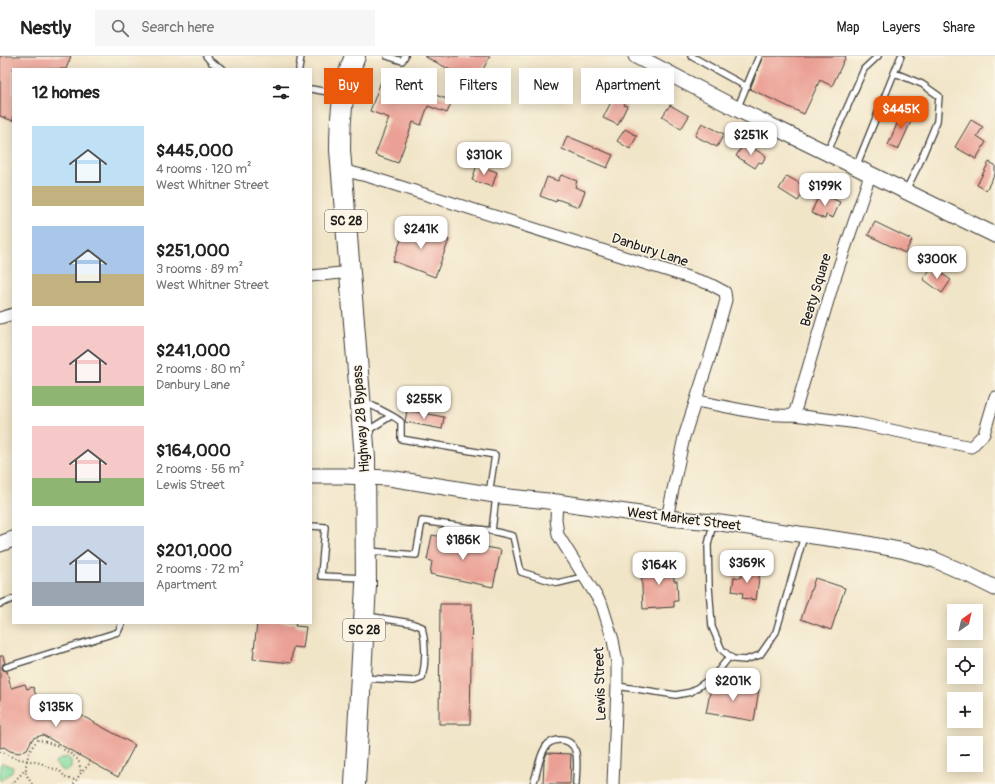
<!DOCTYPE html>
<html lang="en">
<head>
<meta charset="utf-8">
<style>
	body { margin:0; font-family:Pangolin,sans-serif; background:#f6f6f6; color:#222; height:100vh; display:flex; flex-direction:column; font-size:15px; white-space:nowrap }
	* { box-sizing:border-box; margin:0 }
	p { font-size:13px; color:#767676 }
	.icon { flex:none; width:22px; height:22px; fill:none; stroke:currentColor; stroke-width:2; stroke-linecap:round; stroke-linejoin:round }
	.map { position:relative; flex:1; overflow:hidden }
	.sheet { position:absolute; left:12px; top:12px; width:300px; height:556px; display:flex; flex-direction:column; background:#fff; border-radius:0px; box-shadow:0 2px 10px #0003 }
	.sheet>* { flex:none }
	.banner { position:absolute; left:324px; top:12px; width:380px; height:36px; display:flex; gap:8px }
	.needle { width:26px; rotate:34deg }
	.tools { position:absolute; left:947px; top:548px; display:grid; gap:8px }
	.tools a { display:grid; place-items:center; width:36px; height:36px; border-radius:0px; background:#fff; box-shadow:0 2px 10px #0003; font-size:20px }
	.price { position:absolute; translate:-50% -34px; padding:0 9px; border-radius:8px; background:#fff; color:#222; font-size:13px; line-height:26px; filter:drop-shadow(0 1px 2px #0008) }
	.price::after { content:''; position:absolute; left:50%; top:24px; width:12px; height:9px; margin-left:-6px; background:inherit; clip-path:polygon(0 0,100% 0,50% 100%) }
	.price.on { background:#ea580c; color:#fff }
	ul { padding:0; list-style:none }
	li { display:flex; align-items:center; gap:12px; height:100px; padding:0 20px }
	li span { display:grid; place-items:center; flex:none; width:112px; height:80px; border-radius:0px; color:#555 }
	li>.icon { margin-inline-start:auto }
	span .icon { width:48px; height:48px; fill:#fffc; stroke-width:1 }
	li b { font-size:17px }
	h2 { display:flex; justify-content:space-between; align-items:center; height:48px; padding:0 20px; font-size:17px }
	.pill { padding:0 14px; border-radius:0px; background:#fff; box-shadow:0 2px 10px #0003; font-size:14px; line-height:36px }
	.pill.on { background:#ea580c; color:#fff }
	header { display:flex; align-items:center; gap:24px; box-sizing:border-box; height:56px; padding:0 20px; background:#fff; border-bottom:1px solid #e0e0e0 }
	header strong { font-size:19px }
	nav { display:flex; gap:22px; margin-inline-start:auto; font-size:14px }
	.search { width:280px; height:36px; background:#f6f6f6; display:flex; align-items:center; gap:10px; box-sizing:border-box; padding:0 14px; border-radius:0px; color:#767676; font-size:15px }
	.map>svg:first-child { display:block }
	.green { fill:#82dba1; stroke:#4f7c5e }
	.building { fill:#eba095 }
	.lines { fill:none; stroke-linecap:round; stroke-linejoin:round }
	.lane-casing { stroke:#3c3a36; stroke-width:8 }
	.street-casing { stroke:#3c3a36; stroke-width:13 }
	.secondary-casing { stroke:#3c3a36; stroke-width:17 }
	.highway-casing { stroke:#3c3a36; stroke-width:22 }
	.path { stroke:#3c3a36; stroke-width:2; stroke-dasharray:1 3; stroke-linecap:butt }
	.lane { stroke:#fff; stroke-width:5.5 }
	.street { stroke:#fff; stroke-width:11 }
	.secondary { stroke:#fff; stroke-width:15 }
	.highway { stroke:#fff; stroke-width:20 }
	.labels { text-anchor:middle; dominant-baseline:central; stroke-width:3; stroke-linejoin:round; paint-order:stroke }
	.shield { fill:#fcf5e5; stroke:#5f5d58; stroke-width:1 }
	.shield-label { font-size:13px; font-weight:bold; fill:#1c1c1c }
	.street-label { font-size:14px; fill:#1c1c1c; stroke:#fcf5e5 }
</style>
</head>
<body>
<header>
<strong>Nestly</strong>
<div class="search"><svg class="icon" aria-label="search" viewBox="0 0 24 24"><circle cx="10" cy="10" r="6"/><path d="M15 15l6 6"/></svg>Search here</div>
<nav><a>Map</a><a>Layers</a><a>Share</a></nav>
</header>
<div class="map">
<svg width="995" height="728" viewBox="0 0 995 728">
	<rect width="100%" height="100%" fill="#fcf5e5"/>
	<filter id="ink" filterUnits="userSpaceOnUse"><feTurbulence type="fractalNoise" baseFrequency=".025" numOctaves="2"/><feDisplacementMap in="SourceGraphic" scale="8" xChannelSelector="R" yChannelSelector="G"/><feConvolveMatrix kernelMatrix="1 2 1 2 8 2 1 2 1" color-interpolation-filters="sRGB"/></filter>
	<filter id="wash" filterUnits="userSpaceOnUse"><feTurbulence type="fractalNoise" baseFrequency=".012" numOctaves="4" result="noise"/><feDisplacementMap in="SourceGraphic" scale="16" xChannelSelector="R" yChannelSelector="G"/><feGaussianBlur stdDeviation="0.9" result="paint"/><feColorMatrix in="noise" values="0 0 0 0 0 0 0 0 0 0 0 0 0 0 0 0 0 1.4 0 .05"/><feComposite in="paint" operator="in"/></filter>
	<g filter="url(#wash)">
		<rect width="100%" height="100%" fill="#f1e5c8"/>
		<path class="green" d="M67,701L71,704V712L66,716L58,711L55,707L58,704Z
			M2,707L13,711L12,716L0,725V709Z"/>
		<g id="blocks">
			<path class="building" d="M0,0H71L66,13H13V65L0,60Z
				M424,0H490L472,34L458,27L462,20Z
				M763,0H846L832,30L820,24L804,58L750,33Z
				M383,20L452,45L447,57L428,50L421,69L413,66L398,107L375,99L389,62L370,55Z
				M617,34L629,39L624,49L627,50L618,69L603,62Z
				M670,49L689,60L681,73L662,61Z
				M903,54L914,59L898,94L888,89Z
				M971,64L983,71L977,80L986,86L976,103L955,91Z
				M702,67L724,78L717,91L695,80Z
				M625,73L637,80L630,93L617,85Z
				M567,80L613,99L607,112L562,93Z
				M744,87L766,100L762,107L759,106L755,112L736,100Z
				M989,106L995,109V118L986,134L977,129Z
				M477,109L497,116L492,131L472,124Z
				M561,119L577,125L575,131L585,135L579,151L557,143L556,146L540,140L547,121L558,125Z
				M787,120L806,131L798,145L779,133Z
				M820,137L840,146L833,162L826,159L825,163L811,157Z
				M875,166L912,184L905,197L868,179Z
				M407,168L449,184L435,221L393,205Z
				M932,211L951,224L942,237L923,223Z
				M407,354L444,361L442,373L405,366Z
				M432,479L454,483V485L501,494L493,531L430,518L432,505L427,504Z
				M672,506L674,525H677L678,545H674V551L643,553L641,509Z
				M743,512L760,515L756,544L742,542L743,537L732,535L734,521L741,522Z
				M815,522L845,532L831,574L801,563Z
				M440,548H472L470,668H439Z
				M257,567H296L295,570L306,571L303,592L293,591L291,607L253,603Z
				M0,600H3L5,607L3,608L2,612L3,614L7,615L11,632L25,628L27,633L33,631L38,645L51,652L55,645L135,689L118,721L43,679L33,682L27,693L19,697L10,695L4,691L0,692Z
				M712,627L733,631L734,628L759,633L754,665L706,657Z
				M547,697L571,698L570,728H543L544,705Z"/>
		</g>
	</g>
	<g filter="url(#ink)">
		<use href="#blocks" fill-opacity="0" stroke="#3c3a36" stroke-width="1"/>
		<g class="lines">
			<g class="lane-casing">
				<path id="lane" d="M206,0L211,6L223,13
					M387,0L402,5L405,0
					M691,0L747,31
					M299,13L301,0
					M895,17L922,28L939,40L937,65L919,108L906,134
					M311,33L340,38
					M737,53L759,0
					M828,95L864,13L878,0
					M856,111L901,0
					M365,346C374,351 395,360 401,366V383L495,399L489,438
					M367,375L391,360
					M713,467L708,489L709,531L712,571L722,594L733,603L745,604L760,599L776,576L804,480
					M311,470L325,471L321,520L363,522
					M492,475L513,480L521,516L558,527L583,521
					M369,495L416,499L422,465L492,475L496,440
					M0,548L13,543
					M6,611L118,576L122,567
					M363,622L414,625L422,622C426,605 426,588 422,571L411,567L367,560
					M617,630L676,639L691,636L714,620L730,600
					M533,728C538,716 538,703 545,692C547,687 552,685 558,684C583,683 576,711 576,728"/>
			</g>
			<g class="street-casing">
				<path id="street" d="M342,114L370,121L710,228L725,236L726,244L711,297L684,381L667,462
					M311,220L351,216
					M0,262L13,258
					M696,345C727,350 763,361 794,359L858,367L971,391L984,378L995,341
					M794,359L833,228L870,119
					M557,446L556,463L558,479L602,549L613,584L617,606V630L613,728"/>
			</g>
			<g class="secondary-casing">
				<path id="secondary" d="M636,0L737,53L995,179
					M311,420H343L389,422L501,440L557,446L667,462L713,466L863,487L905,495L935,504L965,517L995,532
					M0,488L13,483"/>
			</g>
			<g class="highway-casing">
				<path id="highway" d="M355,728L366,529L365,402L340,94C340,60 342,32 355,0"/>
			</g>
			<path class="path" d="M0,696L5,697L14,702L41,707L46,710L60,715L66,722L75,724
				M12,728L26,713
				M32,728C30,725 27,720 26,717C25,705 30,691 38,684C50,686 70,695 78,704C80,707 80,713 81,716
				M74,728L80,718L91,706"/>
			<use href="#lane" class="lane"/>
			<use href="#street" class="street"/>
			<use href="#secondary" class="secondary"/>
			<use href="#highway" class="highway"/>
		</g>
	</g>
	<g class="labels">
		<g class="shield">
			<rect x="325" y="154" width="42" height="22" rx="3"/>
			<rect x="343" y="563" width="42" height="22" rx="3"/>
		</g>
		<g class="shield-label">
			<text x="346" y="165">SC 28</text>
			<text x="364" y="574">SC 28</text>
		</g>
		<g class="street-label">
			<text transform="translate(650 194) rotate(18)">Danbury Lane</text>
			<text transform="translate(816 234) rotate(-73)">Beaty Square</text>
			<text transform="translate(361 363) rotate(-94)">Highway 28 Bypass</text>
			<text transform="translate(684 463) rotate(7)">West Market Street</text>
			<text transform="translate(600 628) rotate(-92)">Lewis Street</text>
		</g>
	</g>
</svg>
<div class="tools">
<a><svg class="needle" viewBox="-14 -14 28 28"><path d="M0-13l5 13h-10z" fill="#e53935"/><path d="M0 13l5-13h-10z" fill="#767676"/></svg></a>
<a><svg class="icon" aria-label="locate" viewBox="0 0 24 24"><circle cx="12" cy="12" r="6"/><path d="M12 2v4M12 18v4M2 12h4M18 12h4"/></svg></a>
<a>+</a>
<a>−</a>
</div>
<b class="price on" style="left:901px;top:74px">$445K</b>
<b class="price" style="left:751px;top:100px">$251K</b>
<b class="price" style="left:484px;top:120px">$310K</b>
<b class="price" style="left:825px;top:151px">$199K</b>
<b class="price" style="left:421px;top:194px">$241K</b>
<b class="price" style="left:937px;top:224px">$300K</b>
<b class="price" style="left:424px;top:364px">$255K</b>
<b class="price" style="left:463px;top:505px">$186K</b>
<b class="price" style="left:747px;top:528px">$369K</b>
<b class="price" style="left:659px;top:530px">$164K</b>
<b class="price" style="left:733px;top:646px">$201K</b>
<b class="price" style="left:56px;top:672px">$135K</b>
<div class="banner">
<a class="pill on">Buy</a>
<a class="pill">Rent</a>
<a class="pill">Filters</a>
<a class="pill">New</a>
<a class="pill">Apartment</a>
</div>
<section class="sheet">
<h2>12 homes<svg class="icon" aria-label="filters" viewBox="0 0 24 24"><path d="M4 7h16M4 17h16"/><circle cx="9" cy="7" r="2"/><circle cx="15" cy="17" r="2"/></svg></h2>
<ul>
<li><span style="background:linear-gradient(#bfe0f5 75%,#c2b280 0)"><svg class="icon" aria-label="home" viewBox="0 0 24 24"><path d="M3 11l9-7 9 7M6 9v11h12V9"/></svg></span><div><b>$445,000</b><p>4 rooms · 120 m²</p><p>West Whitner Street</p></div></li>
<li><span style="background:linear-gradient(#a9c7e8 60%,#c2b280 0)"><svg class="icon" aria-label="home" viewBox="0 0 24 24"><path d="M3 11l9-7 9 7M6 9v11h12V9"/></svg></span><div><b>$251,000</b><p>3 rooms · 89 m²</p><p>West Whitner Street</p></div></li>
<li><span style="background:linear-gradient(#f6c9c9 75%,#8fb573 0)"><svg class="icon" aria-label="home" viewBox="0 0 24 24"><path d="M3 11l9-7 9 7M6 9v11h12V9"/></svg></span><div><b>$241,000</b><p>2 rooms · 80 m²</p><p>Danbury Lane</p></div></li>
<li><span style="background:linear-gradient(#f6c9c9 65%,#8fb573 0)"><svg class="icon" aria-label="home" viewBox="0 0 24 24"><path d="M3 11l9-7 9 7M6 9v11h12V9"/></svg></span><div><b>$164,000</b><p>2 rooms · 56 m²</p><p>Lewis Street</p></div></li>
<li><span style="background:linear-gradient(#c9d6e8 70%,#9aa5b1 0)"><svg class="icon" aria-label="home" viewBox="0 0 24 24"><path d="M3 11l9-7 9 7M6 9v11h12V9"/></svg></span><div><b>$201,000</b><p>2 rooms · 72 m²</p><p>Apartment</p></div></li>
</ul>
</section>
</div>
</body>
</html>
